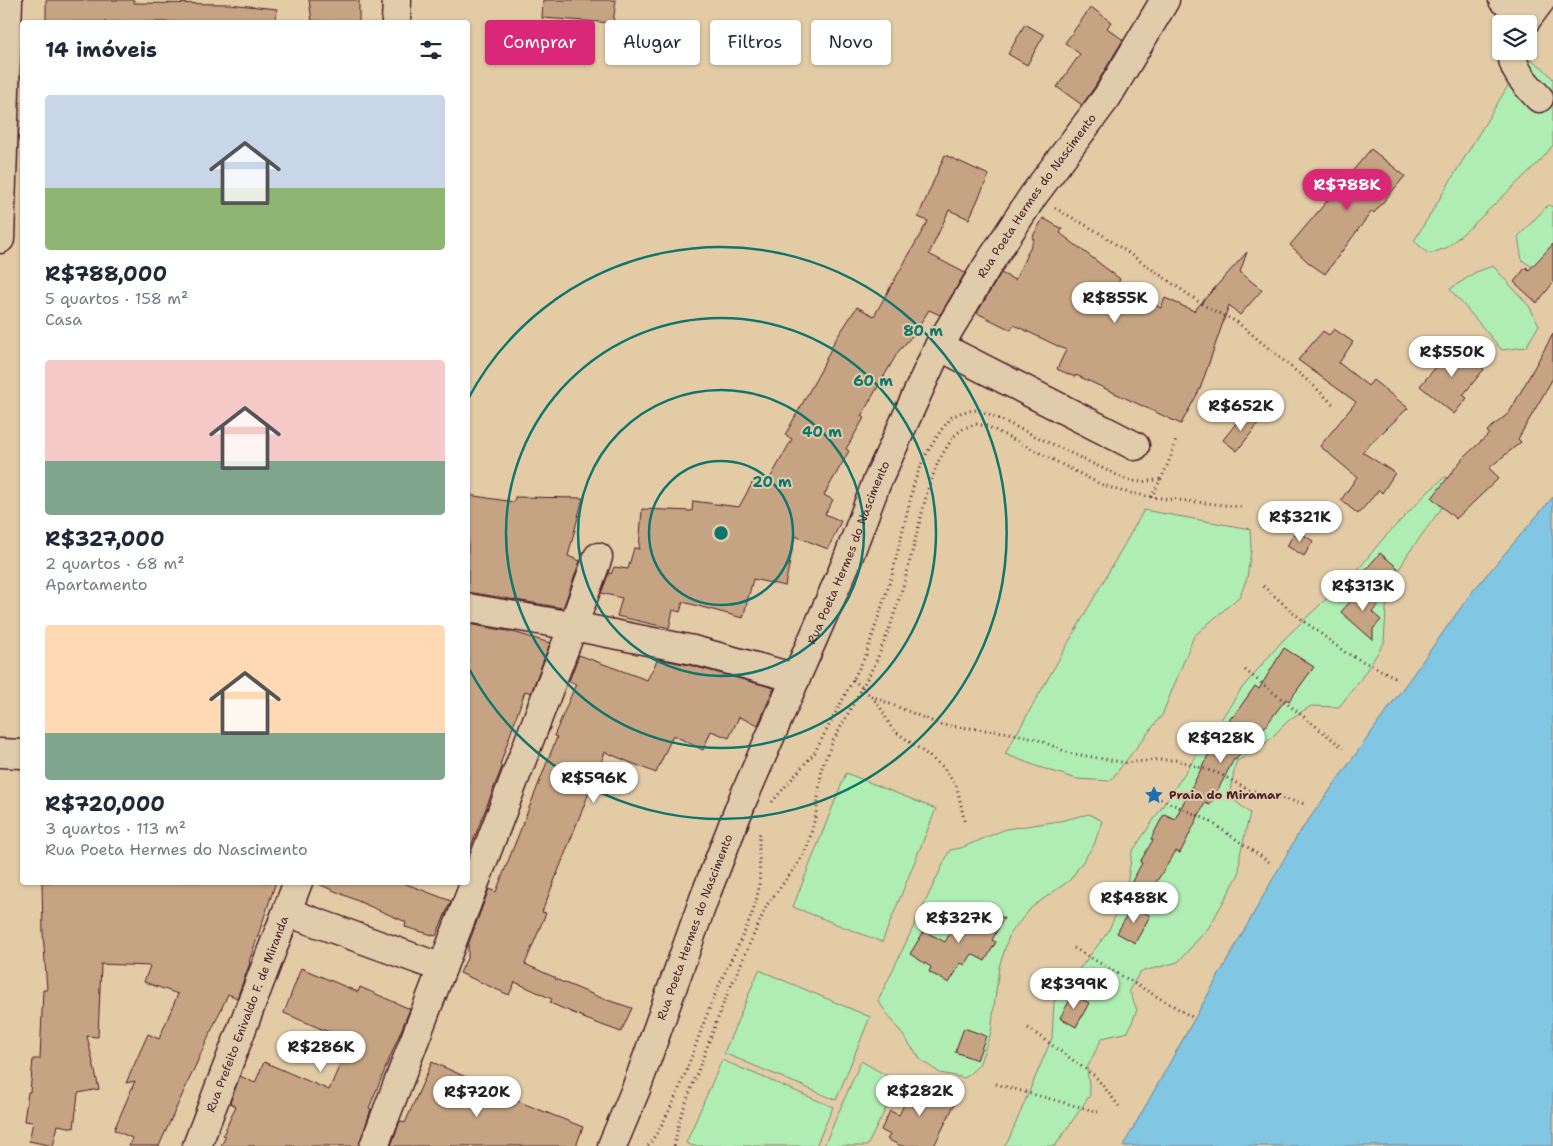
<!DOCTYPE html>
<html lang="pt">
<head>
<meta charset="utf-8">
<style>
	body { margin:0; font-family:"Shantell Sans",sans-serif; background:#f6f6f7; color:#1f2937; height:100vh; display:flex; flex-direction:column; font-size:19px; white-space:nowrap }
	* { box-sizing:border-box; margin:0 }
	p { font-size:16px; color:#747a83 }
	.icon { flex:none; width:28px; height:28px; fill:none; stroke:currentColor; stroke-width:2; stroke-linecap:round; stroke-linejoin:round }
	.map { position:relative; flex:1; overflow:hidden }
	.side { position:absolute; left:20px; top:20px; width:450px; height:865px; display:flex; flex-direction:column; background:#fff; border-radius:5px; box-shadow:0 1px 4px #0004 }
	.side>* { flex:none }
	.hud { position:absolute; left:485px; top:20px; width:475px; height:45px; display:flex; gap:10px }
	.controls { position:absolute; left:1492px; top:15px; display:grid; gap:10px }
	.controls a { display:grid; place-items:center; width:45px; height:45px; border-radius:5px; background:#fff; box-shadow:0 1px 4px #0004; font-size:25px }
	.price { position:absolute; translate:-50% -42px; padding:0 11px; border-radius:18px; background:#fff; color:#222; font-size:16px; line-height:32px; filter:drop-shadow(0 1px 2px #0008) }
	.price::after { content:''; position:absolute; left:50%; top:30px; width:15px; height:11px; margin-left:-8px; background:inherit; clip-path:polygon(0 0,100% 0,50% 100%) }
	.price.current { background:#db2777; color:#fff }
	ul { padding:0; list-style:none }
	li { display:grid; align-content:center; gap:10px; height:265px; padding:0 25px }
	li span { display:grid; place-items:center; height:155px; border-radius:5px; color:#555 }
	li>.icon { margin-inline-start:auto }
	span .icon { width:90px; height:90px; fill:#fffc; stroke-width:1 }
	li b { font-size:21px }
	h2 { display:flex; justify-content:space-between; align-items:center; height:60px; padding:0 25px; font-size:21px }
	.pill { padding:0 18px; border-radius:5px; background:#fff; box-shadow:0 1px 4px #0004; font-size:18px; line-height:45px }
	.pill.current { background:#db2777; color:#fff }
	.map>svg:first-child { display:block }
	.green { fill:#b0edb3; stroke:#7d866f }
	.water { fill:#81c6e2; stroke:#6b8399 }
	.building { fill:#c6a483; stroke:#4a1f2b }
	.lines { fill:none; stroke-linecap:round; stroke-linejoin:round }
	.minor-casing { stroke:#4a1f2b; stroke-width:31 }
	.path { stroke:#4a1f2b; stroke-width:3; stroke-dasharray:1 4; stroke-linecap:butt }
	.minor { stroke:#e0ccab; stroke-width:28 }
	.ring { fill:none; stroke:#0f766e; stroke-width:2.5 }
	.labels { text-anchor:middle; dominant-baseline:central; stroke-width:4; stroke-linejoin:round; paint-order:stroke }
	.street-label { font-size:12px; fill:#4a1f2b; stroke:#e0ccab }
	.poi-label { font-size:12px; font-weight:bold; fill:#4a1f2b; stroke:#e0ccab; text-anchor:start }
	.centre { fill:#0f766e; stroke:#e0ccab; stroke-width:2.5 }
	.ring-label { font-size:15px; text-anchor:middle; font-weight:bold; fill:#0f766e; stroke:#e0ccab; stroke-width:4; stroke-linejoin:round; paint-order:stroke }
</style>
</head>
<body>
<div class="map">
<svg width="1553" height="1146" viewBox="0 0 1553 1146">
	<rect width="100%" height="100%" fill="#e3cba6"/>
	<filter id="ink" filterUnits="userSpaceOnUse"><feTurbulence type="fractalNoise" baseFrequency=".02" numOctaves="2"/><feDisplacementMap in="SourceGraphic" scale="10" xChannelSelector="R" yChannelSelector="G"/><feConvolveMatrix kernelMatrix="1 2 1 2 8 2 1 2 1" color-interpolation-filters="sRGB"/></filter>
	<g filter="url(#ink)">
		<path class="green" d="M1526,56L1543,68L1553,79V145L1542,159L1473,225L1446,248L1429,254L1414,241Z
			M1548,205L1553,207V281L1522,260L1518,237Z
			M1493,266L1529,306L1539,325L1526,347L1502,350L1450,289L1476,272Z
			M1445,477L1455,482L1446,502L1407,555L1387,593L1384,643L1362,677L1339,707L1311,706L1290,719L1267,742L1236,762L1229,796L1250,813L1240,855L1239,874L1209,927L1178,962L1140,972L1129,990L1137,1010L1128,1032L1102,1038L1087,1068L1090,1095L1055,1146H1004L1009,1139L1052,1038L1054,1002L1108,932L1117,912L1124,904L1132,852L1242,688L1284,639L1361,566L1381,541L1428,492Z
			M1144,510L1250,529L1251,550L1247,578L1240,596L1194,636L1162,715L1110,781L1077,779L1039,767L1005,754Z
			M846,773L936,809L882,942L793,907Z
			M1089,814L1102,821L1094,845L1070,880L1032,907L1010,933L999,967L991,1032L979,1065L965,1078L940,1073L921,1060L878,1001L950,850L961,848L1006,829L1060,821Z
			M759,970L870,1017L836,1100L724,1053Z
			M722,1060L833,1107L816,1146H693L686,1143Z
			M861,1061L889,1077L894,1092L867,1146H824Z"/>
		<path class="water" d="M1553,497V1146H1123L1297,836L1472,592Z"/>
		<path class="building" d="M46,0H134V3L229,4L277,9L276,22H46Z
			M309,0H359V22L312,21Z
			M543,0H616L613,23L542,18Z
			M1091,7L1111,22L1107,28L1123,40L1094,88L1082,105L1057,87L1080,54L1065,43Z
			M1025,24L1044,35L1027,65L1008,54Z
			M1371,149L1405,176L1374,213L1372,211L1325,274L1309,263L1290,245Z
			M945,155L989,175L969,219L949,210L929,254L965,273L940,315L929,310L912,336L898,352L861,416L864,418L846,449L849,451L824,495L833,500L825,514L841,521L828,549L795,536L785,586L753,579L743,618L683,602L680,612L673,610L669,628L617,616L622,598L601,593L609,573L611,574L614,567L628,569L634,548L639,549L642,509L692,511L693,501L739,507L755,478L767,484L792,439L785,435L821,370L834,342L857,307L874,316L928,221L918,217Z
			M1043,218L1062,229L1060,233L1120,279L1117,285L1161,308L1165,298L1194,311L1247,252L1240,272L1262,290L1240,315L1229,305L1200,389L1181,424L1076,375L1075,377L1057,369L1066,350L1014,325L1011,330L977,313L1001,273L1015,280L1034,239L1032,238Z
			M1553,244V283L1537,303L1514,282L1526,267L1529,270Z
			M1334,329L1353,342L1339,363L1368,386L1373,380L1408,408L1362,452L1395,473L1382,493L1379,490L1358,514L1341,500L1357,477L1320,446L1356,402L1298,360L1323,331L1329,335Z
			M1553,334V378L1518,439L1521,442L1489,468L1499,478L1456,519L1432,498L1463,458L1489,434L1487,431L1509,413Z
			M1452,342L1484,369L1463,395L1467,398L1454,414L1420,386L1442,360L1439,357Z
			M1245,412L1259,423L1237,451L1223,440Z
			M468,495L514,502L515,497L583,498L568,556L580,561L563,608L468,592Z
			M1296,530L1313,541L1304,556L1287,546Z
			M1380,553L1398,568L1382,587L1364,572Z
			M1363,587L1381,602L1372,612L1381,620L1373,629V640L1341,612Z
			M468,624L513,632L550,643L531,693L525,691L500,765L502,767L468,854Z
			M1284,648L1314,667L1289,701L1286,699L1264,728L1259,725L1236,760L1234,759L1210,805L1205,803L1180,853L1176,851L1148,895L1130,885L1142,863L1140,862L1153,840L1151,839L1164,814L1175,819L1212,748L1232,716L1233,717L1255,686L1259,689Z
			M579,655L647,680L658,659L689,665L774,688L758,725L739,717L729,738L711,731L703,750L673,735L656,773L605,752L542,912L546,913L525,964L556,978L555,979L604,999L632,1008L621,1032L583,1018V1017L550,1003L552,999L515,982L509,995L460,973L468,956V945L489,889L496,892L557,737L554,736L576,684L569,681Z
			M42,882H276L249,962L250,963L237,998L228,994L159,1146H129L132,1138L114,1130L135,1081L126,1083L148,1034L159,1039L178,994L144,982L150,966L101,964L98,1037L87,1036L99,1089L78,1093L74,1128L58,1125L53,1146L29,1141L33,1122L24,1121L28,1092H30L33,1059H40L43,990H47L43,933Z
			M314,882H401L451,901L436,936L405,927L406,922Z
			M1133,905L1150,916L1135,943L1117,933Z
			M981,906L1004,918L992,940L996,942L985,961L972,954L965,965L961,963L949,983L929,972L931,967L910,954L924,931L945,942L962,912L974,918Z
			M301,968L358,992L360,987L410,1009L369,1108L371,1109L359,1146H221L226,1136L223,1135L236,1106L230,1103L240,1076L255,1083L264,1062L329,1090L350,1041L284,1013Z
			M1073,994L1089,1003L1076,1027L1060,1018Z
			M964,1028L986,1036L977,1060L955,1052Z
			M432,1062L475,1081L474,1084L583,1127L576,1146H391L400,1121L405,1123Z
			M917,1079L957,1099L934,1146H901L887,1139L890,1135L881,1130L890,1111L899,1115Z"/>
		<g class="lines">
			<g class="minor-casing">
				<g id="minor">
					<path d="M1503,0L1528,16"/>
					<path d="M396,22L397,0"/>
					<path d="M1523,24L1541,0"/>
					<path d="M1512,51C1512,71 1526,84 1539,98"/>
					<path d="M0,239L8,0"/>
					<path d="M939,346L1135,446"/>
					<path d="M468,608L573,626L693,650L796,678"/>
					<path d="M0,753L22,754"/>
					<path d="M287,912L442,968"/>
					<path id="s1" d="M197,1146L298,882"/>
					<path d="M374,1146L573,626L598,557"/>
					<path id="s2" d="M612,1146L636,1089L705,896L743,799L847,561L876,484L939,346L986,268L1033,196L1107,97L1165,0"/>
				</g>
			</g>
			<path class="path" d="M1055,208L1098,232L1205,306L1237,322L1314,386L1335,406
				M1151,497C1162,478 1171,460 1176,439
				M1263,586L1295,614L1346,653L1395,677
				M1245,670L1343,748
				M853,680L862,687L879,705L892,729L925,753L943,767L957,787L965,824
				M871,696L941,725L1004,732L1034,738L1069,753L1127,763L1154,760H1177L1220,774L1249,790L1305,804
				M1156,797L1208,820L1269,862
				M772,802L815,752L866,655L892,575L915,480L925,456L941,430L952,417L962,412L977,410L989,414L1127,480L1141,482L1162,479
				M1074,948L1192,1017
				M1028,1028L1095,1076L1119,1106
				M996,1084L1098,1112
				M648,1146C682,1099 694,1042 717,990C730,959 752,924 758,892C762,871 757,851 760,831
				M674,1146L680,1118L726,997L767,905L799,862L808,845L816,814L822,767L833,741L875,664L890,627L905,580L928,489L938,462L953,437L964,428L976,424L987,426L1100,484L1121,491L1151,497L1242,507"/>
			<use href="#minor" class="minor"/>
		</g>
	</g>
	<g class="ring">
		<circle cx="721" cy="533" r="72"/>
		<circle cx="721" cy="533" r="143"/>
		<circle cx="721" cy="533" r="215"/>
		<path d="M468 399A286 286 0 1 1 468 667"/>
	</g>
	<defs>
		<g id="sight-bare" transform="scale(1.5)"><path d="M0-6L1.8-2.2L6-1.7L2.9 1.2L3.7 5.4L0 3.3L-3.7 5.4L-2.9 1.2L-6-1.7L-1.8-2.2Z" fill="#1f6fb2" stroke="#e0ccab" stroke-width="2.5" paint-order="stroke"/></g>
	</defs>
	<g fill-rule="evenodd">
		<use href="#sight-bare" x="1154" y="795"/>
	</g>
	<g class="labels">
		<g class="street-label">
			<text stroke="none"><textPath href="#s2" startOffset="1044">Rua Poeta Hermes do Nascimento</textPath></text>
			<text stroke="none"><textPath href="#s2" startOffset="639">Rua Poeta Hermes do Nascimento</textPath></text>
			<text stroke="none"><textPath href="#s2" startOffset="234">Rua Poeta Hermes do Nascimento</textPath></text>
			<text stroke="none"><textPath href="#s1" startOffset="141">Rua Prefeito Enivaldo F. de Miranda</textPath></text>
		</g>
		<g class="poi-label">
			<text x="1169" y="795">Praia do Miramar</text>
		</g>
	</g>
	<circle cx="721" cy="533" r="8" class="centre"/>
	<g class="ring-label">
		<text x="923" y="336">80 m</text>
		<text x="873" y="386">60 m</text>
		<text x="822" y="437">40 m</text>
		<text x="772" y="487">20 m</text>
	</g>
</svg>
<div class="controls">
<a><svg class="icon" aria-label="layers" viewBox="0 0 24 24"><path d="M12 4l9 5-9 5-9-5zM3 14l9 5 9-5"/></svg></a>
</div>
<b class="price current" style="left:1347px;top:211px">R$788K</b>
<b class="price" style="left:1115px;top:324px">R$855K</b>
<b class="price" style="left:1452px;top:378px">R$550K</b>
<b class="price" style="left:1241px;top:432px">R$652K</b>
<b class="price" style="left:1300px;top:543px">R$321K</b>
<b class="price" style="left:1363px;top:612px">R$313K</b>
<b class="price" style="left:1221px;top:764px">R$928K</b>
<b class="price" style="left:594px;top:804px">R$596K</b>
<b class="price" style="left:1134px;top:924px">R$488K</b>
<b class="price" style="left:959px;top:944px">R$327K</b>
<b class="price" style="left:1074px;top:1010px">R$399K</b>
<b class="price" style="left:321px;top:1073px">R$286K</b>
<b class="price" style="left:920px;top:1117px">R$282K</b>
<b class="price" style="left:477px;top:1118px">R$720K</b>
<div class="hud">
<a class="pill current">Comprar</a>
<a class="pill">Alugar</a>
<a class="pill">Filtros</a>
<a class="pill">Novo</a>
</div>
<section class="side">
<h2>14 imóveis<svg class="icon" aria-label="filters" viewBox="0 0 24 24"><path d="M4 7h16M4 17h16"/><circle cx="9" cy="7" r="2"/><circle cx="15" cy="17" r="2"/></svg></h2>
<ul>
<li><span style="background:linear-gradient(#c9d6e8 60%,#8fb573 0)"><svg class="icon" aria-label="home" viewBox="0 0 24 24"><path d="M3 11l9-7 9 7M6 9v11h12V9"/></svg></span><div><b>R$788,000</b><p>5 quartos · 158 m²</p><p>Casa</p></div></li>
<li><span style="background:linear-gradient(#f6c9c9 65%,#7fa58c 0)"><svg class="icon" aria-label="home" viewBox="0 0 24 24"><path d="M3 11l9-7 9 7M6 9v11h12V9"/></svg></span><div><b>R$327,000</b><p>2 quartos · 68 m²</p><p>Apartamento</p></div></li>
<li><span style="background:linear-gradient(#ffd9b3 70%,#7fa58c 0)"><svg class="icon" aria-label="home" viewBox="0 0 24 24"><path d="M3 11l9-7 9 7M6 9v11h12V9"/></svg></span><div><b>R$720,000</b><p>3 quartos · 113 m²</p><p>Rua Poeta Hermes do Nascimento</p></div></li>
</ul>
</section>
</div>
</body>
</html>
